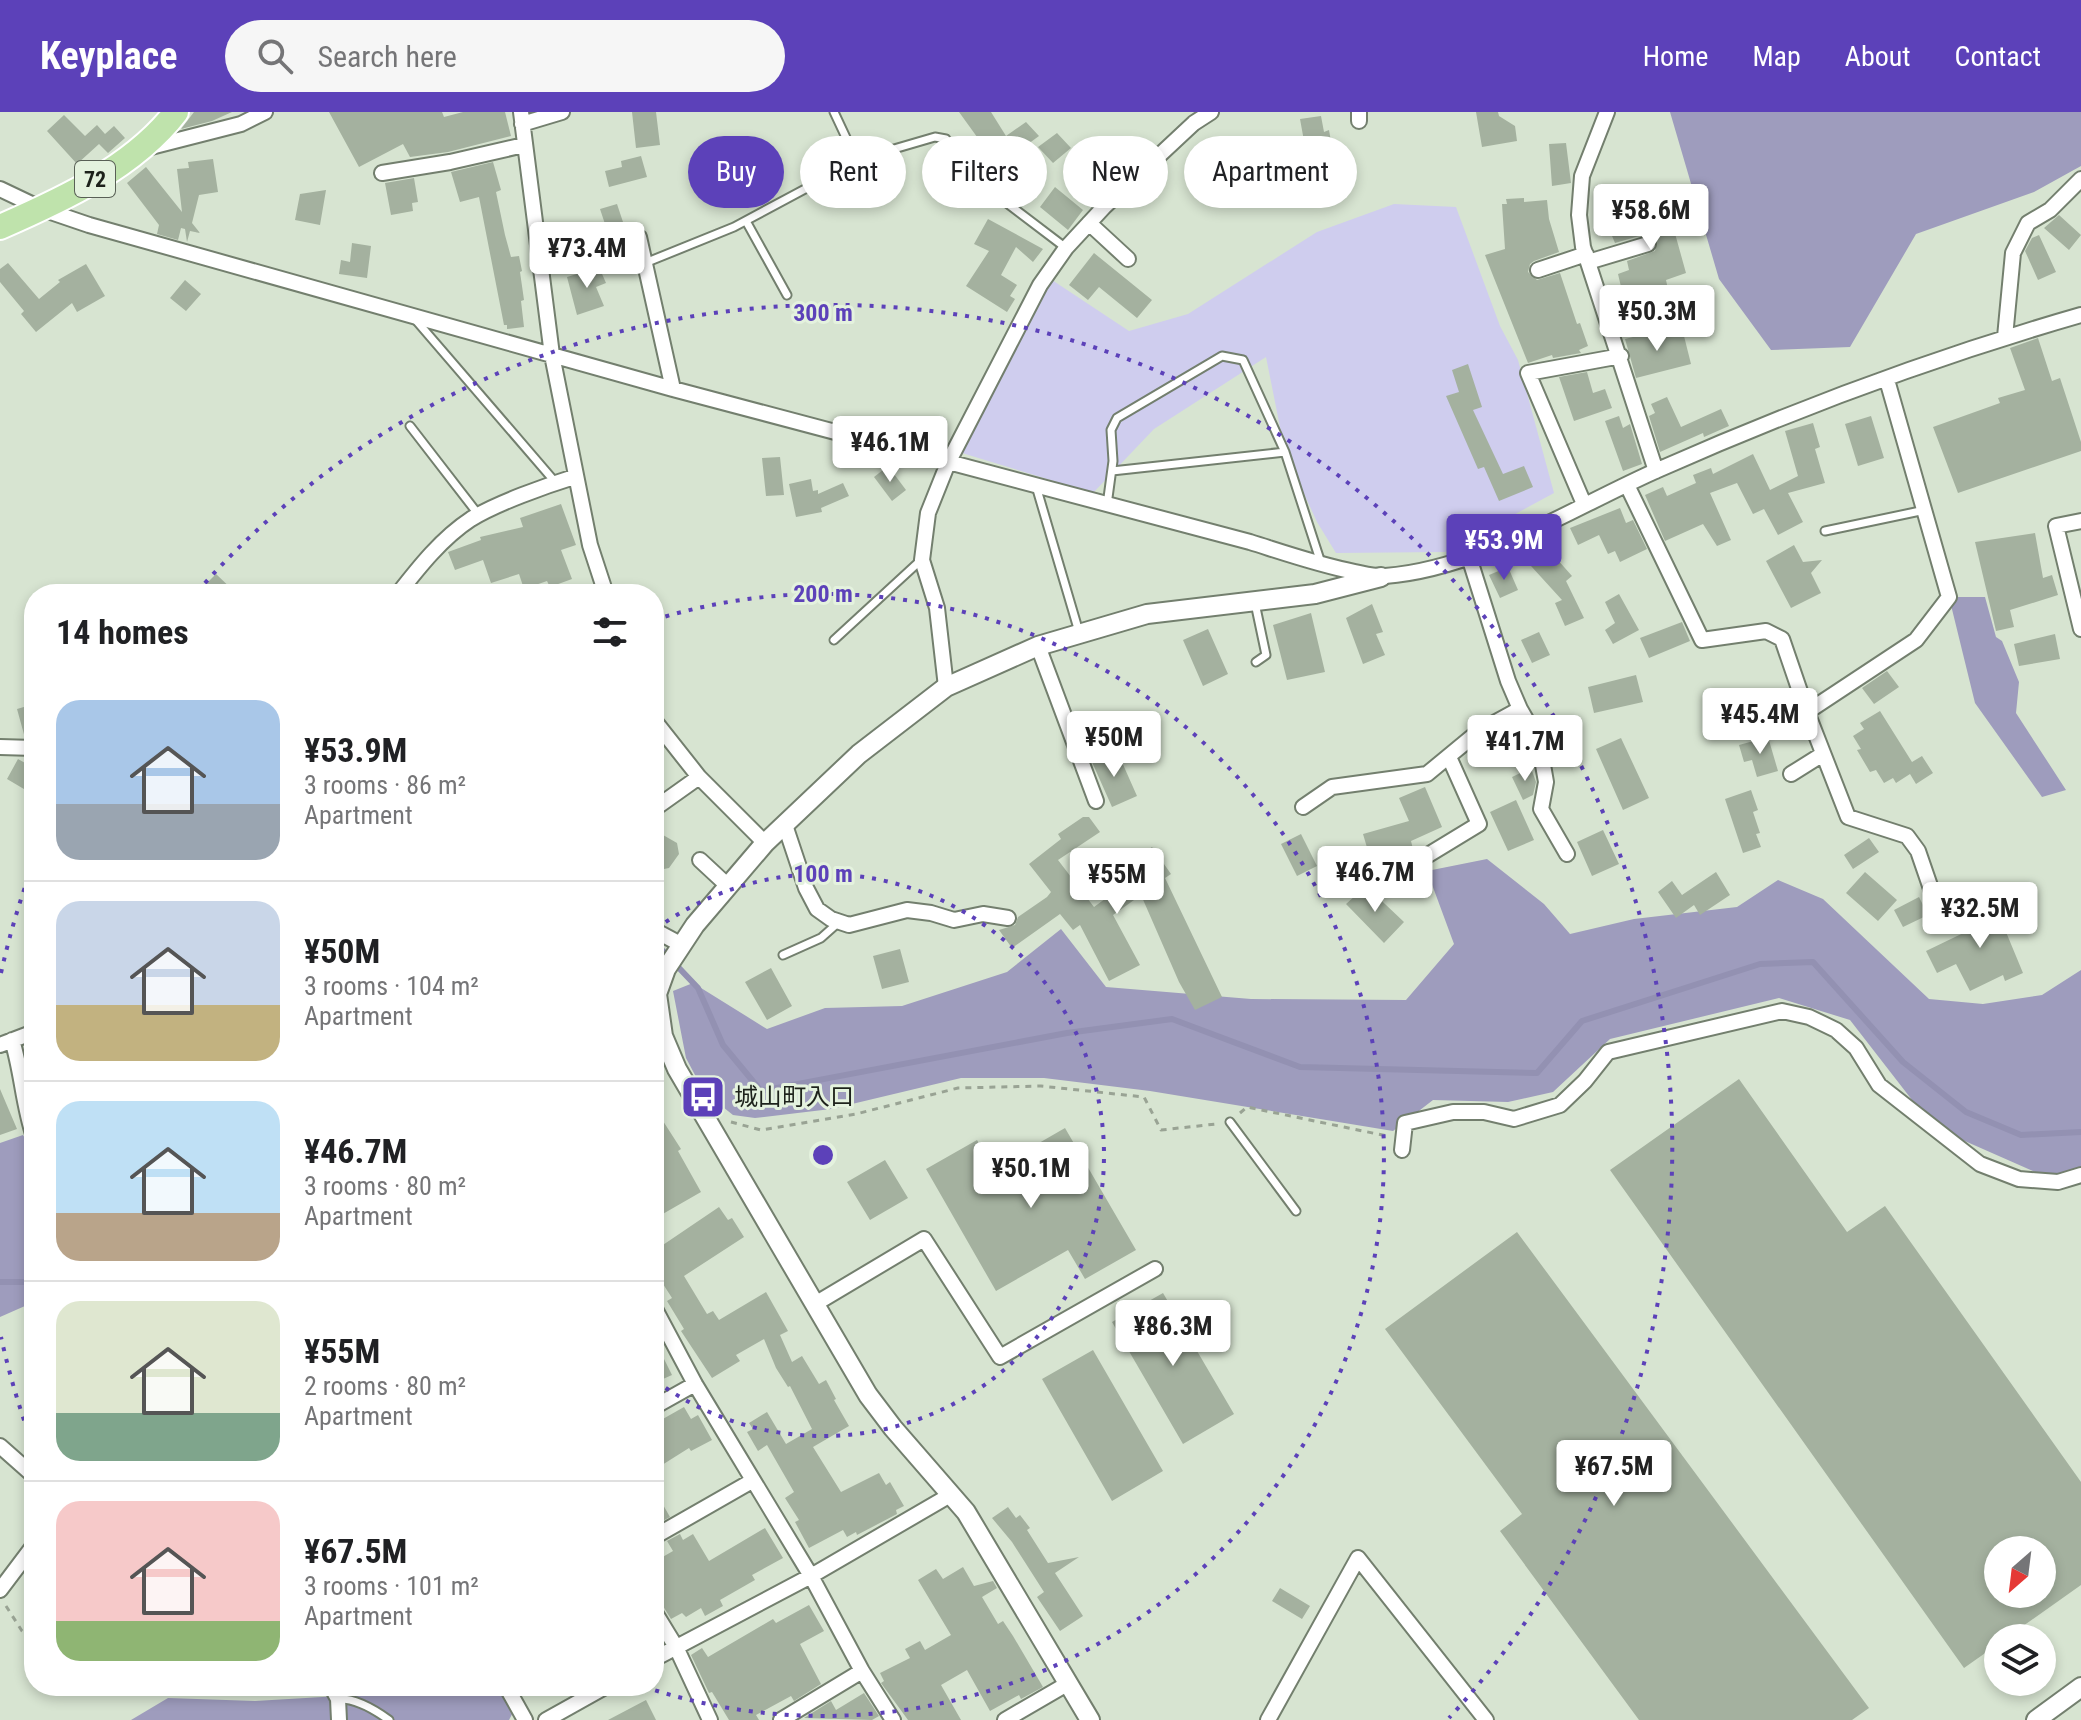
<!DOCTYPE html>
<html lang="en">
<head>
<meta charset="utf-8">
<style>
	body { margin:0; font-family:"Roboto Condensed","Noto Sans JP",sans-serif; background:#f6f6f6; color:#202124; height:100vh; display:flex; flex-direction:column; font-size:30px; white-space:nowrap }
	* { box-sizing:border-box; margin:0 }
	p { font-size:26px; color:#757577 }
	.icon { flex:none; width:44px; height:44px; fill:none; stroke:currentColor; stroke-width:2; stroke-linecap:round; stroke-linejoin:round }
	.map { position:relative; flex:1; overflow:hidden }
	.drawer { position:absolute; left:24px; top:472px; width:640px; height:1112px; display:flex; flex-direction:column; background:#fff; border-radius:32px; box-shadow:0 4px 12px #0003 }
	.drawer>* { flex:none }
	.banner { position:absolute; left:688px; top:24px; width:760px; height:72px; display:flex; gap:16px }
	.needle { width:52px; rotate:208deg }
	.buttons { position:absolute; left:1984px; top:1424px; display:grid; gap:16px }
	.buttons a { display:grid; place-items:center; width:72px; height:72px; border-radius:50%; background:#fff; box-shadow:0 4px 12px #0003; font-size:40px }
	.price { position:absolute; translate:-50% -68px; padding:0 18px; border-radius:8px; background:#fff; color:#222; font-size:26px; line-height:52px; filter:drop-shadow(0 2px 4px #0008) }
	.price::after { content:''; position:absolute; left:50%; top:48px; width:24px; height:18px; margin-left:-12px; background:inherit; clip-path:polygon(0 0,100% 0,50% 100%) }
	.price.current { background:#5c41b9; color:#fff }
	ul { padding:0; list-style:none }
	li { display:flex; align-items:center; gap:24px; height:200px; padding:0 32px }
	li+li { border-top:2px solid #e0e0e0 }
	li span { display:grid; place-items:center; flex:none; width:224px; height:160px; border-radius:24px; color:#555 }
	li>.icon { margin-inline-start:auto }
	span .icon { width:96px; height:96px; fill:#fffc; stroke-width:1 }
	li b { font-size:34px }
	h2 { display:flex; justify-content:space-between; align-items:center; height:96px; padding:0 32px; font-size:34px }
	.tag { padding:0 28px; border-radius:36px; background:#fff; box-shadow:0 4px 12px #0003; font-size:28px; line-height:72px }
	.tag.current { background:#5c41b9; color:#fff }
	header { display:flex; align-items:center; gap:48px; box-sizing:border-box; height:112px; padding:0 40px; background:#5c41b9; color:#fff }
	header strong { font-size:38px }
	nav { display:flex; gap:44px; margin-inline-start:auto; font-size:28px }
	.search { width:560px; height:72px; background:#f6f6f6; display:flex; align-items:center; gap:20px; box-sizing:border-box; padding:0 28px; border-radius:44px; color:#757577; font-size:30px }
	.map>svg:first-child { display:block }
	.green { fill:#cfcdee }
	.forest { fill:#9e9cbd }
	.lines { fill:none; stroke-linecap:round; stroke-linejoin:round }
	.stream { stroke:#9391b2; stroke-width:6 }
	.building { fill:#a4b19f; fill-rule:evenodd }
	.service-casing { stroke:#737f6e; stroke-width:11 }
	.minor-casing { stroke:#737f6e; stroke-width:18 }
	.tertiary-casing { stroke:#737f6e; stroke-width:22 }
	.primary-casing { stroke:#fff; stroke-width:28 }
	.path { stroke:#99a394; stroke-width:3; stroke-dasharray:6 6; stroke-linecap:butt }
	.service { stroke:#fff; stroke-width:7 }
	.minor { stroke:#fff; stroke-width:14 }
	.tertiary { stroke:#fff; stroke-width:18 }
	.primary { stroke:#bfe3ac; stroke-width:24 }
	.ring { fill:none; stroke:#5c41b9; stroke-width:4; stroke-dasharray:4 8 }
	.labels { text-anchor:middle; dominant-baseline:central; stroke-width:6; stroke-linejoin:round; paint-order:stroke }
	.shield { fill:#e4f2de; stroke:#596056; stroke-width:2 }
	.shield-label { font-size:22px; font-weight:bold; fill:#1d221b }
	.poi-label { font-size:24px; fill:#1d221b; stroke:#e4f2de; text-anchor:start }
	.centre { fill:#5c41b9; stroke:#e4f2de; stroke-width:4 }
	.ring-label { font-size:24px; text-anchor:middle; font-weight:bold; fill:#5c41b9; stroke:#e4f2de; stroke-width:6; stroke-linejoin:round; paint-order:stroke }
</style>
</head>
<body>
<header>
<strong>Keyplace</strong>
<div class="search"><svg class="icon" aria-label="search" viewBox="0 0 24 24"><circle cx="10" cy="10" r="6"/><path d="M15 15l6 6"/></svg>Search here</div>
<nav><a>Home</a><a>Map</a><a>About</a><a>Contact</a></nav>
</header>
<div class="map">
<svg width="2081" height="1608" viewBox="0 0 2081 1608">
	<rect width="100%" height="100%" fill="#d7e4d1"/>
	<path class="green" d="M1394,92L1456,95L1500,214L1518,248L1554,381L1445,440L1336,441L1317,410L1285,340L1266,245L1154,317L1093,381L962,341L1052,168L1129,219L1188,202L1317,120Z"/>
	<path class="forest" d="M1670,0H2081V54L2034,80L1916,122L1850,235L1771,238L1719,167Z
		M1949,485H1985L1996,525L2002,529L2019,570L2016,601L2066,678L2042,685L1975,591Z
		M1487,747L1544,792L1570,822L1634,807L1737,795L1778,768L1823,787L1929,887L1983,892L2042,883L2081,858V1057L2058,1070L1933,1015L1850,908L1779,886L1610,927L1553,980L1508,990L1433,988L1393,1019L1150,979L1044,966H961L831,997L755,1006L733,1003L704,980L686,946L673,879L693,871L767,917L825,896L902,894L1007,860L1061,817L1106,875L1251,887L1406,888L1454,832L1427,759Z
		M23,1023L34,1041V1190L0,1205V1031Z
		M385,1574H527L509,1608H131L168,1586L255,1589L373,1582Z"/>
	<g class="lines">
		<path class="stream" d="M654,834L661,837L698,876L723,933L761,979L1067,921L1172,907L1300,955L1537,961L1582,909L1760,852L1813,850L1903,950L1966,1000L2021,1023L2081,1020
			M0,1170H34"/>
	</g>
	<path class="building" d="M194,0H232L212,9L181,17Z
		M329,0H442L444,5L463,0H505L511,24L448,40L410,45L403,32L359,55Z
		M632,0H656L660,33L636,36Z
		M959,0H991L1006,24L1026,10L1039,24L998,54Z
		M1476,0H1498L1499,4L1515,14L1517,29L1482,35Z
		M64,3L85,24L97,13L105,22L114,14L125,26L108,41L99,32L77,52L47,19Z
		M1321,4L1324,20L1329,18L1332,35L1306,40L1300,7Z
		M1057,21L1071,36L1053,51L1038,35Z
		M1566,31L1571,71L1552,74L1549,32Z
		M641,44L647,65L609,75L605,59L622,55L621,49Z
		M213,47L218,80L199,83L192,111L200,121L190,119L187,130L185,117L181,116L178,128L157,122L159,113L127,71L146,55L182,100L177,57L189,56L188,50Z
		M493,50L501,78L496,80L505,123L511,145L519,144L522,159L520,160L524,188L521,189L524,215L507,217V213H504L479,85L460,90L451,60Z
		M414,66L418,90L412,91L413,99L391,103L385,71Z
		M1055,75L1083,98L1068,118L1040,95Z
		M326,78L320,113L295,108L300,82Z
		M1664,82L1686,161L1666,168L1671,191L1649,196L1647,190L1639,192L1635,175L1622,179L1618,162L1629,158L1627,149L1655,139L1657,128L1651,123L1646,122L1615,131L1607,112L1643,98L1640,89Z
		M1524,86V90L1547,88L1549,107L1559,140L1534,149L1530,152L1528,160L1537,168L1560,161L1577,212L1580,211L1588,234L1579,238L1581,241L1553,246L1552,243L1528,251L1492,161L1485,143L1505,137L1502,92H1507L1506,87Z
		M617,92L623,110L606,115L600,97Z
		M2059,103L2081,123L2069,138L2044,116Z
		M988,107L1043,137L1033,150L1016,135L1001,163L1017,173L1010,184L1015,187L1007,200L966,174L989,139L974,132Z
		M2039,123L2056,160L2038,168L2025,139L2032,126Z
		M352,131L371,134L367,166L339,162L341,148L350,150Z
		M1094,141L1152,188L1137,206L1099,175L1088,188L1069,173Z
		M8,151L39,187L60,170L58,168L86,152L105,184L77,200L72,191L36,220L21,202L24,199L0,170V157Z
		M599,155L606,171L596,175L604,194L577,203L567,165Z
		M185,168L201,182L186,199L170,186Z
		M1653,220L1654,227L1683,220L1691,252L1636,266L1625,227Z
		M2038,226L2052,269L2060,266L2081,330V339L1958,381L1933,315L2000,291L1998,286L2025,278L2010,236Z
		M1468,252L1482,295L1473,298L1503,362L1524,354L1533,375L1499,389L1484,355L1478,357L1446,284L1459,280L1452,258Z
		M1587,260L1593,281L1605,277L1612,296L1574,309L1559,265Z
		M1667,285L1681,315L1721,297L1729,314L1704,325L1703,321L1660,340L1649,304L1655,301L1651,292Z
		M1619,304L1623,316L1630,312L1642,352L1623,359L1605,309Z
		M1871,304L1884,346L1858,354L1845,312Z
		M1813,311L1820,335L1815,337L1825,371L1788,381L1803,410L1778,423L1764,397L1753,402L1737,371L1710,381L1731,428L1717,434L1703,412L1665,429L1645,383L1663,375L1667,384L1696,371L1693,363L1711,356L1713,362L1753,342L1770,378L1798,364L1785,319Z
		M780,345L784,383L766,384L762,346Z
		M888,354L906,378L892,389L874,365Z
		M811,367L813,379L818,378V382L843,371L849,384L821,396L822,400L796,405L789,372Z
		M561,392L576,433L561,438L572,467L550,475L547,469L524,477L519,462L491,471L483,448L455,458L448,440L481,428L480,425L523,415L520,406Z
		M1620,396L1626,411L1633,408L1647,437L1620,450L1615,439L1608,442L1599,423L1578,433L1570,416Z
		M2035,421L2043,466L2052,463L2058,483L2010,498L2014,515L1996,519L1975,430Z
		M1794,433L1803,450L1822,448L1811,461L1821,481L1791,496L1766,449Z
		M1549,438L1572,464L1566,469L1584,506L1565,514L1555,491L1562,488L1531,454Z
		M1508,455L1518,478L1500,486L1489,463Z
		M216,462L237,482H196Z
		M1619,482L1639,518L1613,532L1605,518L1615,511L1605,490Z
		M1372,492L1383,520L1376,522L1385,543L1363,552L1346,506Z
		M1311,501L1325,560L1287,568L1273,513Z
		M1682,510L1690,529L1649,546L1640,526Z
		M1208,517L1228,562L1203,574L1183,528Z
		M1539,520L1550,543L1532,551L1521,528Z
		M2055,522L2060,547L2019,554L2014,532Z
		M1887,559L1899,575L1874,592L1862,576Z
		M1636,563L1643,590L1594,601L1588,575Z
		M34,592V626H25L17,597Z
		M1880,599L1912,650L1922,644L1933,661L1916,672L1910,662L1896,671L1893,666L1884,671L1876,658L1870,660L1857,638L1861,637L1853,624L1864,617L1860,611Z
		M1768,625L1778,659L1757,665L1752,648L1744,650L1739,633Z
		M1621,626L1649,686L1623,698L1596,637Z
		M1117,639L1137,684L1112,695L1092,650Z
		M18,647L34,656V673L29,680L7,667Z
		M1531,656L1536,670L1533,683L1523,688L1512,665Z
		M1425,675L1442,715L1411,729L1413,737L1371,749L1363,722L1409,709L1399,686Z
		M1751,678L1758,698L1753,700L1760,721L1756,722L1761,735L1743,741L1725,687Z
		M1516,688L1534,728L1508,739L1490,700Z
		M1083,705H1089L1100,720L1058,748L1094,795L1132,767L1136,772L1143,767L1135,748L1152,735L1171,762L1165,766L1222,885L1195,898L1179,870L1141,783L1113,803L1140,853L1109,869L1080,813L1073,818L1060,802L1012,836L999,818L1015,813L1018,805L1047,785L1051,780L1029,752L1061,727L1058,722Z
		M1603,718L1619,752L1592,764L1577,730Z
		M1301,722L1317,754L1297,764L1281,732Z
		M663,723L677,731L679,742L669,756L654,759V724Z
		M1869,726L1879,740L1853,757L1844,743Z
		M1716,760L1730,783L1700,803L1694,793L1676,806L1658,780L1672,769L1682,783Z
		M1865,760L1897,788L1878,809L1846,781Z
		M1366,774L1404,810L1384,831L1346,792Z
		M1919,785L1928,803L1903,815L1894,798Z
		M1996,786L2010,819L2006,820L2023,861L2005,869L2003,863L1970,879L1956,852L1937,861L1926,839L1982,812L1975,794Z
		M900,837L909,870L882,877L873,844Z
		M771,856L792,894L767,908L745,870Z
		M1739,967L1847,1120L1885,1094L2081,1370V1473L2006,1526H1998V1532L1964,1556L1610,1058ZM1998,1438H2042V1482H1998Z
		M0,977L17,1017L0,1023Z
		M654,995L681,1037L678,1039L701,1080L654,1107Z
		M1065,1016L1136,1138L1085,1167L1068,1138L996,1179L926,1057L977,1028L994,1057Z
		M885,1048L908,1086L870,1108L847,1070Z
		M719,1095L728,1108L732,1106L744,1125L684,1164L707,1202L713,1199L719,1208L766,1180L788,1219L780,1223L792,1250L802,1244L819,1272L826,1268L836,1287L834,1288L849,1314L813,1335L841,1380L879,1361L886,1373L890,1370L904,1394L896,1398L897,1402L857,1423L856,1420L847,1425L843,1418L809,1436L795,1410L799,1408L785,1386L794,1380L767,1333L758,1339L747,1320L753,1317L749,1311L767,1300L786,1332L812,1317L790,1274L788,1275L776,1256L764,1227L736,1243L740,1249L712,1266L681,1219L684,1217L667,1189L672,1186L656,1161L662,1157L654,1144V1139Z
		M1517,1120L1869,1596L1852,1608H1639L1500,1419L1522,1402L1385,1217Z
		M1163,1181L1234,1302L1183,1332L1112,1210Z
		M654,1227L672,1263L654,1271Z
		M1093,1238L1163,1359L1112,1389L1042,1267Z
		M684,1295L691,1307L698,1303L712,1328L691,1339L689,1336L662,1353L654,1341V1312Z
		M654,1377L670,1405L657,1412L654,1407Z
		M1008,1395L1016,1406L1020,1403L1030,1416L1027,1418L1048,1451L1079,1445L1055,1461L1083,1504L1060,1519L1037,1485L1044,1480L1012,1430L992,1406Z
		M765,1416L783,1446L752,1463L755,1468L720,1488L723,1494L705,1504L701,1496L686,1505L682,1501L671,1507L663,1494L656,1490L654,1485V1450L673,1439L667,1429L680,1422L683,1428L693,1422L709,1449Z
		M963,1455L974,1474L993,1469L997,1476L982,1485L998,1512L1003,1509L1013,1524L1043,1575L1021,1587L1019,1583L990,1599L967,1558L941,1573L961,1608H908L881,1571L884,1569L880,1561L910,1546L905,1537L920,1529L925,1538L951,1523L918,1468L936,1457L943,1467Z
		M1280,1476L1310,1494L1302,1507L1272,1489Z
		M809,1493L824,1519L800,1532L821,1572L794,1589L791,1584L756,1603L759,1608H729L712,1580L709,1581L691,1543L702,1536L708,1545L773,1507L776,1511Z
		M864,1581L879,1604L872,1608L804,1606L831,1589L836,1598Z
		M646,1588L656,1608H608Z"/>
	<g class="lines">
		<g class="service-casing">
			<path id="service" d="M834,0L857,49
				M746,109L787,183
				M645,151L734,115L863,46L935,25L946,27L970,63L1066,136
				M414,206L556,371
				M410,314L478,402
				M1112,359L1285,340
				M1036,374L1079,520
				M1107,393L1113,349L1111,318L1117,306L1222,244L1243,248L1285,340L1321,451
				M1825,419L1925,398
				M1255,491L1266,543L1256,550
				M834,528L921,448
				M783,843L821,826L839,810
				M1230,1010L1296,1099
				M338,1587C356,1586 374,1597 389,1608"/>
		</g>
		<g class="minor-casing">
			<path id="minor" d="M521,0L552,243L590,433L606,482
				M1607,0L1582,64L1579,103L1583,135L1656,359
				M1359,9V0
				M522,12L562,0
				M147,36L241,12L265,0
				M382,61L450,50L524,33
				M0,77L42,97L89,113L673,277L1250,430C1285,441 1319,453 1355,460C1365,462 1375,465 1385,464C1480,457 1573,395 1660,357C1796,297 1938,244 2081,203
				M1089,111L1128,147
				M639,125L673,277
				M1588,150L1648,132
				M1538,158L1586,142
				M2005,225L2013,141L2028,111L2050,98L2081,67
				M1887,268L1949,485L1916,528L1807,600L1848,705L1907,724L1918,739L1939,800
				M1627,373L1702,528L1766,519L1782,527L1807,600
				M1584,392L1528,261L1621,244
				M2081,409L2056,414L2081,517
				M1469,445L1508,569L1520,597L1539,630L1546,670L1541,697L1567,742
				M398,482C419,455 442,426 471,407C497,391 545,374 574,365
				M1038,534L1096,689
				M946,575L937,496L922,448L928,401L948,351L1040,173L1066,136L1104,95L1194,11L1211,0
				M654,608L699,665L765,731
				M0,635L34,636
				M1791,662L1823,642
				M1303,695L1332,675L1427,662L1478,620L1520,597
				M654,697L699,665
				M785,713L806,776L817,797L831,807L849,813L907,798L931,801L954,808L983,802L1008,806
				M700,748L728,774
				M1405,757L1479,712L1449,645
				M654,818L682,833
				M12,928C22,960 23,993 34,1025
				M0,933L34,920
				M1402,1038L1405,1011L1453,1000H1484L1514,1007L1560,993L1585,969L1608,940L1782,899L1809,905L1836,918L1856,936L1879,973L1980,1052L2019,1067L2058,1070L2081,1063
				M815,1192L924,1127L1000,1245L1155,1157
				M654,1195L695,1272L811,1464L862,1559L893,1608
				M654,1295L695,1272
				M0,1334L34,1364
				M654,1425L752,1369
				M0,1478L34,1433
				M654,1499L676,1535L710,1608
				M654,1547L811,1464L952,1382
				M331,1574L338,1587L339,1608
				M506,1574L525,1608
				M546,1608L607,1574
				M781,1608L862,1559
				M1005,1608L1067,1572
				M1268,1608L1358,1446L1486,1608"/>
		</g>
		<g class="tertiary-casing">
			<path id="tertiary" d="M1090,1608L966,1400L893,1316L868,1283L677,957L663,924L657,882L666,857L695,813L765,731L859,642L946,575L1038,534L1147,502L1315,482L1381,465
				M2036,1608L2081,1575"/>
		</g>
		<g class="primary-casing">
			<path id="primary" d="M0,115C62,88 134,55 176,0"/>
		</g>
		<path class="path" d="M1240,1001L1247,995L1387,1024
			M731,1010L761,1018L856,1002L958,976L1041,974L1144,985L1161,1018L1216,1012
			M6,1494L22,1519L34,1529"/>
		<use href="#service" class="service"/>
		<use href="#minor" class="minor"/>
		<use href="#tertiary" class="tertiary"/>
		<use href="#primary" class="primary"/>
	</g>
	<g class="ring">
		<path d="M656 817A281 281 0 1 1 656 1269"/>
		<path d="M654 508A561 561 0 1 1 645 1575"/>
		<path d="M32 1331A842 842 0 0 1 1 1225M1 861A842 842 0 0 1 32 755M197 480A842 842 0 1 1 1449 1606"/>
	</g>
	<defs>
		<g id="bus-square" transform="scale(2.3)"><rect x="-9" y="-9" width="18" height="18" rx="4" fill="#5c41b9" stroke="#e4f2de"/><path d="M-5-6H5V4H4V6H2V4H-2V6H-4V4H-5ZM-3.5-4V0h7V-4ZM-3.5 1.2v1.5H-2V1.2ZM2 1.2v1.5H3.5V1.2Z" fill="#fff"/></g>
	</defs>
	<g fill-rule="evenodd">
		<use href="#bus-square" x="703" y="985"/>
	</g>
	<g class="labels">
		<rect class="shield" x="75" y="49" width="40" height="36" rx="6"/>
		<g class="shield-label">
			<text x="95" y="67">72</text>
		</g>
		<g class="poi-label">
			<text x="734" y="985">城山町入口</text>
		</g>
	</g>
	<circle cx="823" cy="1043" r="12" class="centre"/>
	<g class="ring-label">
		<text x="823" y="209">300 m</text>
		<text x="823" y="490">200 m</text>
		<text x="823" y="770">100 m</text>
	</g>
</svg>
<div class="buttons">
<a><svg class="needle" viewBox="-14 -14 28 28"><path d="M0-13l5 13h-10z" fill="#e53935"/><path d="M0 13l5-13h-10z" fill="#757577"/></svg></a>
<a><svg class="icon" aria-label="layers" viewBox="0 0 24 24"><path d="M12 4l9 5-9 5-9-5zM3 14l9 5 9-5"/></svg></a>
</div>
<b class="price" style="left:1651px;top:140px">¥58.6M</b>
<b class="price" style="left:587px;top:178px">¥73.4M</b>
<b class="price" style="left:1657px;top:241px">¥50.3M</b>
<b class="price" style="left:890px;top:372px">¥46.1M</b>
<b class="price current" style="left:1504px;top:470px">¥53.9M</b>
<b class="price" style="left:1760px;top:644px">¥45.4M</b>
<b class="price" style="left:1114px;top:667px">¥50M</b>
<b class="price" style="left:1525px;top:671px">¥41.7M</b>
<b class="price" style="left:1375px;top:802px">¥46.7M</b>
<b class="price" style="left:1117px;top:804px">¥55M</b>
<b class="price" style="left:1980px;top:838px">¥32.5M</b>
<b class="price" style="left:1031px;top:1098px">¥50.1M</b>
<b class="price" style="left:1173px;top:1256px">¥86.3M</b>
<b class="price" style="left:1614px;top:1396px">¥67.5M</b>
<div class="banner">
<a class="tag current">Buy</a>
<a class="tag">Rent</a>
<a class="tag">Filters</a>
<a class="tag">New</a>
<a class="tag">Apartment</a>
</div>
<section class="drawer">
<h2>14 homes<svg class="icon" aria-label="filters" viewBox="0 0 24 24"><path d="M4 7h16M4 17h16"/><circle cx="9" cy="7" r="2"/><circle cx="15" cy="17" r="2"/></svg></h2>
<ul>
<li><span style="background:linear-gradient(#a9c7e8 65%,#9aa5b1 0)"><svg class="icon" aria-label="home" viewBox="0 0 24 24"><path d="M3 11l9-7 9 7M6 9v11h12V9"/></svg></span><div><b>¥53.9M</b><p>3 rooms · 86 m²</p><p>Apartment</p></div></li>
<li><span style="background:linear-gradient(#c9d6e8 65%,#c2b280 0)"><svg class="icon" aria-label="home" viewBox="0 0 24 24"><path d="M3 11l9-7 9 7M6 9v11h12V9"/></svg></span><div><b>¥50M</b><p>3 rooms · 104 m²</p><p>Apartment</p></div></li>
<li><span style="background:linear-gradient(#bfe0f5 70%,#b9a48a 0)"><svg class="icon" aria-label="home" viewBox="0 0 24 24"><path d="M3 11l9-7 9 7M6 9v11h12V9"/></svg></span><div><b>¥46.7M</b><p>3 rooms · 80 m²</p><p>Apartment</p></div></li>
<li><span style="background:linear-gradient(#dfe7d0 70%,#7fa58c 0)"><svg class="icon" aria-label="home" viewBox="0 0 24 24"><path d="M3 11l9-7 9 7M6 9v11h12V9"/></svg></span><div><b>¥55M</b><p>2 rooms · 80 m²</p><p>Apartment</p></div></li>
<li><span style="background:linear-gradient(#f6c9c9 75%,#8fb573 0)"><svg class="icon" aria-label="home" viewBox="0 0 24 24"><path d="M3 11l9-7 9 7M6 9v11h12V9"/></svg></span><div><b>¥67.5M</b><p>3 rooms · 101 m²</p><p>Apartment</p></div></li>
</ul>
</section>
</div>
</body>
</html>
